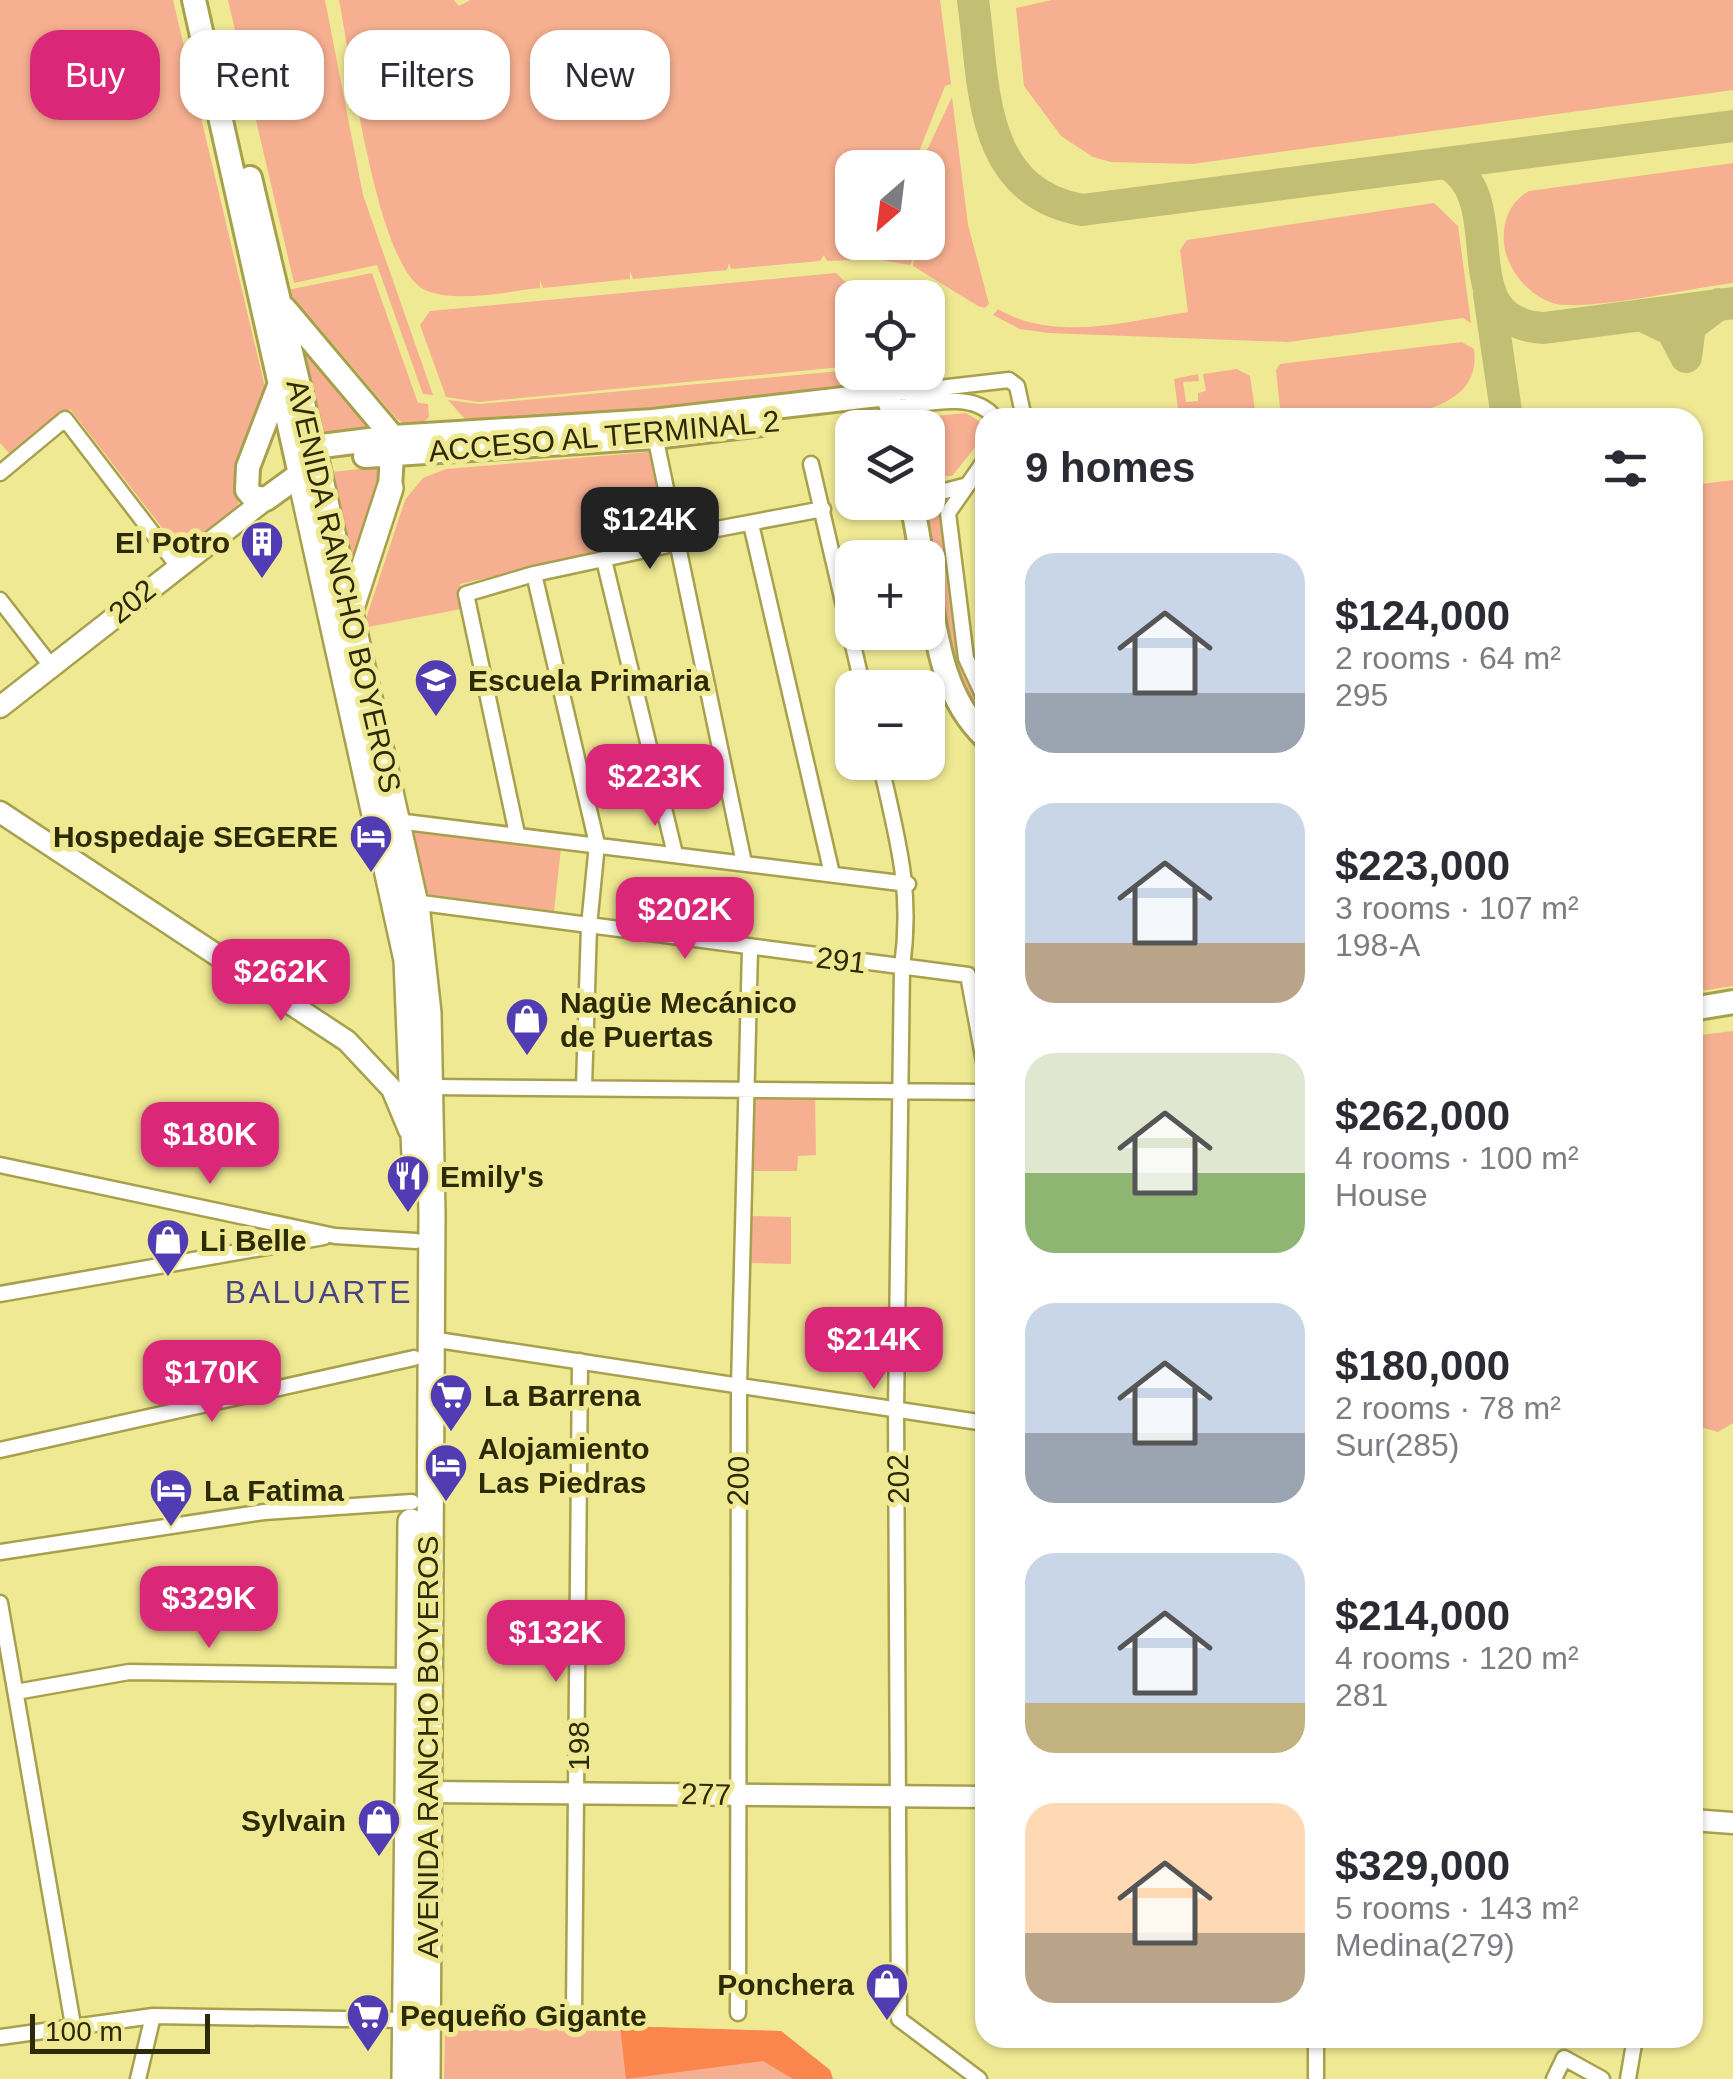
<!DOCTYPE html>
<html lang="en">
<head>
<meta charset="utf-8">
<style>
	body { margin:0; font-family:Helvetica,sans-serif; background:#f2f2f3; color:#2b2b33; height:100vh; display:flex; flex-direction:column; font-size:38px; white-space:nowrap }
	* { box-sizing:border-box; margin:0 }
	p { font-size:32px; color:#7c7c81 }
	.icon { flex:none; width:55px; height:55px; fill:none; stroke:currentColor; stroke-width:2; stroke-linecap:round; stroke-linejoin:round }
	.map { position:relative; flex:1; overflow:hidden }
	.sheet { position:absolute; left:975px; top:408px; width:728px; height:1640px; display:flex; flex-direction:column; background:#fff; border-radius:30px; box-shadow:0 2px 8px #0004 }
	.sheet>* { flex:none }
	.banner { position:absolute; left:30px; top:30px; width:795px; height:90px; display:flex; gap:20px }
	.needle { width:65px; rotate:208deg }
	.tools { position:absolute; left:835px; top:150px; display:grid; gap:20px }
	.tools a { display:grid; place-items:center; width:110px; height:110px; border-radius:20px; background:#fff; box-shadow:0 2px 8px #0004; font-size:50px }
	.scale { position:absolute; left:30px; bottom:25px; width:180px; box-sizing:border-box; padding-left:10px; border:5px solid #2d2b06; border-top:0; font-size:28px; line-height:35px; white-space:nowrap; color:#2d2b06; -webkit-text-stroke:8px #efe994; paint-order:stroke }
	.price { position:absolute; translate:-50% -85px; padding:0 22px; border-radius:20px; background:#db2777; color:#fff; font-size:32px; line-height:65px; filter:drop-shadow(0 2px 5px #0008) }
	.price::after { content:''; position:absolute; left:50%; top:60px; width:30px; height:22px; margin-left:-15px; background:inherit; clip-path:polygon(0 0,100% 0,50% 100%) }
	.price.selected { background:#222; color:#fff }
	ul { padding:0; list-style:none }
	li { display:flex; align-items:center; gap:30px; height:250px; padding:0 50px }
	li span { display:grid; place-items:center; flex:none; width:280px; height:200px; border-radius:30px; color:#555 }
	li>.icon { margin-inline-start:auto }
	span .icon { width:120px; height:120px; fill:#fffc; stroke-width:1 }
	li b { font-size:42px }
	h2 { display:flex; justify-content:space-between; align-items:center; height:120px; padding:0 50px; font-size:42px }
	.chip { padding:0 35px; border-radius:30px; background:#fff; box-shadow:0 2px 8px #0004; font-size:35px; line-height:90px }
	.chip.selected { background:#db2777; color:#fff }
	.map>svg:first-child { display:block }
	.green { fill:#f6af90 }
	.forest { fill:#fa864e }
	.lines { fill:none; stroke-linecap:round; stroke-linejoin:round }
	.taxiway { stroke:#c2be74; stroke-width:32 }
	.street-casing { stroke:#a7a14d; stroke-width:19 }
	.secondary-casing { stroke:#a7a14d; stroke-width:25 }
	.primary-casing { stroke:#a7a14d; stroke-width:28 }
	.highway-casing { stroke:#a7a14d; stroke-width:30 }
	.street { stroke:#fff; stroke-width:14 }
	.secondary { stroke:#fff; stroke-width:20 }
	.primary { stroke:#fff; stroke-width:22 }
	.highway { stroke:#fff; stroke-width:25 }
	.labels { text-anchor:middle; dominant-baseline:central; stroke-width:10; stroke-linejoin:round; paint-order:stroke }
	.street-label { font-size:30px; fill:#2d2b06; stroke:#efe994 }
	.poi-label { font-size:30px; font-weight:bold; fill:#2d2b06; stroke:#efe994; text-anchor:start }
	.neighbourhood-label { font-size:32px; letter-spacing:2.5px; fill:#484381; stroke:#efe994 }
</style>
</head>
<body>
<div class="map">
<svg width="1733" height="2079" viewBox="0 0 1733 2079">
	<rect width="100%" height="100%" fill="#efe994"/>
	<path class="green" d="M0,0H173L265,387L237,509L181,552L70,409L9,453L0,443Z
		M228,0H325L363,195L433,395L423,394L377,265L294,283Z
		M339,0H454L459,6L470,0H940L951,84L945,86L913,167L852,168V242L872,243L882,250L890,243L928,242V168L919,167L952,97L968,225L989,304L985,308L978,306L913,266L914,258L910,265L875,259L827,261L824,255L820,261L731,269L729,263L727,270L633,279L630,271V279L543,288L540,280V288C506,291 458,304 425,290C377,269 350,55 339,0Z
		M1052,0H1733V90L1192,164L1111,162L1093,157L1061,136L1024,86L1016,8Z
		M1733,163V283C1686,289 1609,307 1564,305C1535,304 1506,271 1504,243C1502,222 1510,201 1529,191Z
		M1434,203L1458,226L1471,323L1463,318L1288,342L1048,333L1020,329L993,315L998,309C1054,343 1127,321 1188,312L1180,250L1187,240Z
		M372,273L418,403L428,404L429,417L423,423H403L396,418L287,290Z
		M836,273L862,297L852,298V366L479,402L446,397L420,325L430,311Z
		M1462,342L1474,349C1486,433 1333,418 1281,417L1276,370L1280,364Z
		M301,343L376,430L323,438Z
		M1237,369L1250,376L1256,417H1179L1174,379L1198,374L1199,381L1183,382L1186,402L1198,401V393L1206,391L1203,374Z
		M852,370L875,373L874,388L629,418L471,426L448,400L480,404Z
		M966,413L979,421L981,440L952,476H936L928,469V428L918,427L916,423L925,417Z
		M649,452L668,537L460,584L461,609L363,628L405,500L423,478L446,469Z
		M377,467L384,468L352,569L332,472Z
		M1733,480V986L1693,992V485Z
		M928,495L946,500L939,516C945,563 948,611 959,657C964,679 985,700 985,721C939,676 932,565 921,503L928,502Z
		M412,828L561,848L554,911L426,894Z
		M1733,1031V1423L1718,1432L1693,1425L1692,1036Z
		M750,1094L815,1095L816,1155L798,1156L797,1171H749Z
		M748,1216L791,1217V1264L749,1263Z
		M620,2026L781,2031L830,2070L833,2079H444L445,2030Z"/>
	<path class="forest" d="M620,2026L781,2031L830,2070L833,2079H793L763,2061L626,2079Z"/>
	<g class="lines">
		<path class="taxiway" d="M973,0C985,84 977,191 1082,210L1733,126
			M1448,164C1513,202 1446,322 1544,328L1733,303
			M1489,294L1507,418
			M1641,315L1672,330L1686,357L1690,326L1719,304"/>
		<g class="street-casing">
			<path id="street" d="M887,394L1009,380L1017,386L1024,418
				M892,408C923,405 973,389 995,418
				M654,431L744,863
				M985,460L948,513L966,658L985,699
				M811,464L863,688
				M0,473L65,419L177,565
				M928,485L945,491L964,486
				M751,524L832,874
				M604,560L675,854
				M534,574L597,844L589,926L584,1087
				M0,600L51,666
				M880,762C897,838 913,889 902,967L896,1411L899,2019L979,2079
				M397,821L908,884
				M517,834L466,594L534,574L678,543L685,535L823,509
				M414,902L968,975L985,1067
				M431,1087L985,1092
				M0,1165L335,1236L416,1241
				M0,1294L324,1237
				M431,1339L985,1423
				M0,1450L414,1358
				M0,1552L264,1512L412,1502
				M0,1603L73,2025
				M16,1692L129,1672L408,1676
				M574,2010L580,1361
				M738,2013L739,1387L750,949
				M0,2037L153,2016L405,2020
				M1316,2038V2079
				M138,2079L153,2016
				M1554,2079L1564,2058L1602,2079
				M1628,2079L1635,2038"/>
		</g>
		<g class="secondary-casing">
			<path id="secondary" d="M0,707L266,499
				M0,812L347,1041L392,1089L409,1130
				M427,1792L985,1797
				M1692,1820L1733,1823"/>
		</g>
		<g class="primary-casing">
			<path id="primary" d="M194,0L300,474
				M250,178L316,458
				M285,309L393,437L390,488
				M279,386L248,467L247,490L253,497L266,499L310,467
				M314,447L393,437L653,421L887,394L898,428
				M365,456L655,437L761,424
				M912,502L922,558
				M928,589C937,641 944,698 985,737
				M1692,1009L1733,1002"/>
		</g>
		<g class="highway-casing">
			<path id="highway" d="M316,461L417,913L428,1013L432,1213L427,2079
				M300,474L407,960L415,1157
				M350,611L390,488
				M405,2079L411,1522"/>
		</g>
		<use href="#street" class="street"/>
		<use href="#secondary" class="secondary"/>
		<use href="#primary" class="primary"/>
		<use href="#highway" class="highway"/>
	</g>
	<defs>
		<g id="building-pin" transform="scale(2.25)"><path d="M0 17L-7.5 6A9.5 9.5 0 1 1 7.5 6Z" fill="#523cb4" stroke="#efe994"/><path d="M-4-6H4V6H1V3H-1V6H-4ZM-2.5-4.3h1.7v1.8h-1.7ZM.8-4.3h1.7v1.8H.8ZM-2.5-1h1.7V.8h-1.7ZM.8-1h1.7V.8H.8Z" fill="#fff"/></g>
		<g id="school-pin" transform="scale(2.25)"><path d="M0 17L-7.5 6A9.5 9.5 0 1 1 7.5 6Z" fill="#523cb4" stroke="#efe994"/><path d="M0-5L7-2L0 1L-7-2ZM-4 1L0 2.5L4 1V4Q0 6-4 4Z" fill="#fff"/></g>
		<g id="hotel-pin" transform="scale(2.25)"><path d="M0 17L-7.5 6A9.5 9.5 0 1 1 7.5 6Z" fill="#523cb4" stroke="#efe994"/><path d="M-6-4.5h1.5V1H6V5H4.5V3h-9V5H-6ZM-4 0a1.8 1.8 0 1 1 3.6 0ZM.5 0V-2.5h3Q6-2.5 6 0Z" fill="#fff"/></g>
		<g id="shop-pin" transform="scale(2.25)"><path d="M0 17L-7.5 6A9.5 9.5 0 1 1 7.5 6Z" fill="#523cb4" stroke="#efe994"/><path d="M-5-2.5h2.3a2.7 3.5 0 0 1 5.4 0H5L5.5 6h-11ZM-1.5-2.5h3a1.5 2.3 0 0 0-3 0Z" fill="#fff"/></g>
		<g id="restaurant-pin" transform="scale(2.25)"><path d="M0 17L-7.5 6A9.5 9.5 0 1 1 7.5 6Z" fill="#523cb4" stroke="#efe994"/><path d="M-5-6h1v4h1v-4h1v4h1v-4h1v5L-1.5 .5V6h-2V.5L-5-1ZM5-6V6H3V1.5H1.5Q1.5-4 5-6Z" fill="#fff"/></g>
		<g id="supermarket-pin" transform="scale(2.25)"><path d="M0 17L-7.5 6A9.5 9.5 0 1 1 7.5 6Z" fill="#523cb4" stroke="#efe994"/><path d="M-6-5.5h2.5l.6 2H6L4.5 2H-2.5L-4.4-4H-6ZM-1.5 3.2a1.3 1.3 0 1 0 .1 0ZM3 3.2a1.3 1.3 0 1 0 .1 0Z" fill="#fff"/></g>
	</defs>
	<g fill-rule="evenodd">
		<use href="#building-pin" x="262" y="542"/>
		<use href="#school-pin" x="436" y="680"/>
		<use href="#hotel-pin" x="371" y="836"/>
		<use href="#shop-pin" x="527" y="1019"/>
		<use href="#restaurant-pin" x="408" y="1176"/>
		<use href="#shop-pin" x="168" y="1240"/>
		<use href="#supermarket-pin" x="451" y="1395"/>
		<use href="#hotel-pin" x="446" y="1465"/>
		<use href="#hotel-pin" x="171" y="1490"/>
		<use href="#shop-pin" x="379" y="1820"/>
		<use href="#shop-pin" x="887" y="1984"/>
		<use href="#supermarket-pin" x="368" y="2015"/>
	</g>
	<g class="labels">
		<g class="street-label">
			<text transform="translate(604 436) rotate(-5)">ACCESO AL TERMINAL 2</text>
			<text transform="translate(344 586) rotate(77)">AVENIDA RANCHO BOYEROS</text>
			<text transform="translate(132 601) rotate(-39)">202</text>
			<text transform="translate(841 960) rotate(7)">291</text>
			<text transform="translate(898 1479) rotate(-91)">202</text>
			<text transform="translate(738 1481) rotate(-89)">200</text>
			<text transform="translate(578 1746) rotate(-90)">198</text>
			<text transform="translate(427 1747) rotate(-90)">AVENIDA RANCHO BOYEROS</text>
			<text transform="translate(706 1794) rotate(1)">277</text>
		</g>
		<g class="poi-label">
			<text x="230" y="542" text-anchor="end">El Potro</text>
			<text x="468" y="680">Escuela Primaria</text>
			<text x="338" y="836" text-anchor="end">Hospedaje SEGERE</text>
			<text x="560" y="1002">Nagüe Mecánico<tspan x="560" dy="34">de Puertas</tspan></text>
			<text x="440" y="1176">Emily's</text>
			<text x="200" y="1240">Li Belle</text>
			<text x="484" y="1395">La Barrena</text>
			<text x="478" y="1448">Alojamiento<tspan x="478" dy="34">Las Piedras</tspan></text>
			<text x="204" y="1490">La Fatima</text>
			<text x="346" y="1820" text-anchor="end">Sylvain</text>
			<text x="854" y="1984" text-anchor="end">Ponchera</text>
			<text x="400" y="2015">Pequeño Gigante</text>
		</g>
		<g class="neighbourhood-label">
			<text x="319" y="1292">BALUARTE</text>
		</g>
	</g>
</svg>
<div class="tools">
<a><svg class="needle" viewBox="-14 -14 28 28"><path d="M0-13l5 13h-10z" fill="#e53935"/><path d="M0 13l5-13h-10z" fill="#7c7c81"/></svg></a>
<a><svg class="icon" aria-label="locate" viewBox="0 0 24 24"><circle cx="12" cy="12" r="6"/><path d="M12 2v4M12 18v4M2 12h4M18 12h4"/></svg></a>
<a><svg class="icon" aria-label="layers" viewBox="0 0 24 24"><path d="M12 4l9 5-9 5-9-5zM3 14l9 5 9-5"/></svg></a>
<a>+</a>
<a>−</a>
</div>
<div class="scale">100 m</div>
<b class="price selected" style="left:650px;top:572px">$124K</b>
<b class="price" style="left:655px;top:829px">$223K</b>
<b class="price" style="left:685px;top:962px">$202K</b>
<b class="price" style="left:281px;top:1024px">$262K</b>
<b class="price" style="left:210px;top:1187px">$180K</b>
<b class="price" style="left:874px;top:1392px">$214K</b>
<b class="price" style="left:212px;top:1425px">$170K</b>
<b class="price" style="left:209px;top:1651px">$329K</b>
<b class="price" style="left:556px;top:1685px">$132K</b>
<div class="banner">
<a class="chip selected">Buy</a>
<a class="chip">Rent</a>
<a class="chip">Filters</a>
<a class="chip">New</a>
</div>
<section class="sheet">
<h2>9 homes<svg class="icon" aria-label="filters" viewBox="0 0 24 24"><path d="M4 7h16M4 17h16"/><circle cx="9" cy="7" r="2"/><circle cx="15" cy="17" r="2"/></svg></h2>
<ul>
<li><span style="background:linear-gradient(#c9d6e8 70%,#9aa5b1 0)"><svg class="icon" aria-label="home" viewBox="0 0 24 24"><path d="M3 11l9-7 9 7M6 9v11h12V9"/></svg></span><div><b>$124,000</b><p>2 rooms · 64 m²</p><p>295</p></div></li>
<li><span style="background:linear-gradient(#c9d6e8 70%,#b9a48a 0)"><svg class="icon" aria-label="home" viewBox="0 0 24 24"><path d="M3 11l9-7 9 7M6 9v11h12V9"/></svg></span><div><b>$223,000</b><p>3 rooms · 107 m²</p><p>198-A</p></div></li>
<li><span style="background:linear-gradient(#dfe7d0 60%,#8fb573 0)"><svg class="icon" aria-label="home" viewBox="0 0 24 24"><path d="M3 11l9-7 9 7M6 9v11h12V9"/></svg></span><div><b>$262,000</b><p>4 rooms · 100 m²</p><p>House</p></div></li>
<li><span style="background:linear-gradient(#c9d6e8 65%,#9aa5b1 0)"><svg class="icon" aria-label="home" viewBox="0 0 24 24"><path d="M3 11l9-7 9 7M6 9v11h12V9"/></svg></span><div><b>$180,000</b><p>2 rooms · 78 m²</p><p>Sur(285)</p></div></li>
<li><span style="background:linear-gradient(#c9d6e8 75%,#c2b280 0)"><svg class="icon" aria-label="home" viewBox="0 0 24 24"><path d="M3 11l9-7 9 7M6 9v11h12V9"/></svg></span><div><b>$214,000</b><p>4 rooms · 120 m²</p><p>281</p></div></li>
<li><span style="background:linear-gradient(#ffd9b3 65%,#b9a48a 0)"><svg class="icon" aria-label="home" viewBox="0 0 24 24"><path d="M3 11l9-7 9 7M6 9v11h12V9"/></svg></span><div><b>$329,000</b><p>5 rooms · 143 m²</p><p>Medina(279)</p></div></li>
</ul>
</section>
</div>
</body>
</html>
